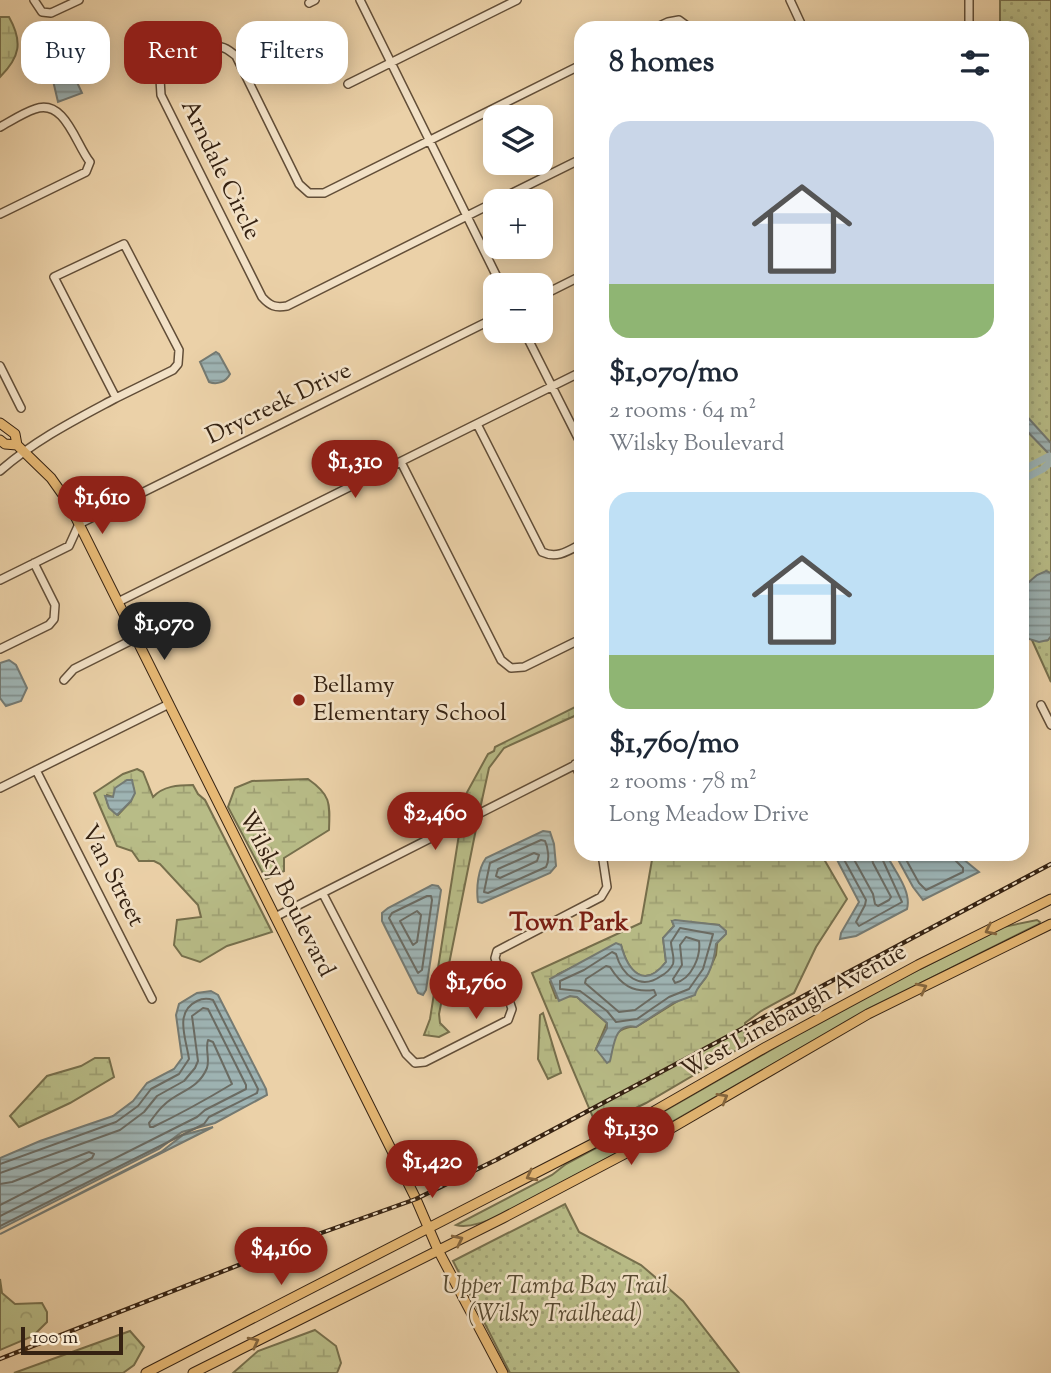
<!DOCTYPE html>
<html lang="en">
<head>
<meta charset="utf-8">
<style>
	body { margin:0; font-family:"Sorts Mill Goudy",serif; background:#f6f6f7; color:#1f2937; height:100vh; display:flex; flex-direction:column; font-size:26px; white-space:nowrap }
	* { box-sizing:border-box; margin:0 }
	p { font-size:23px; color:#747a83 }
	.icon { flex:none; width:38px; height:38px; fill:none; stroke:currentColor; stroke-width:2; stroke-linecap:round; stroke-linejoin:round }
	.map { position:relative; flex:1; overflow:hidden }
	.side { position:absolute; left:574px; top:21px; width:455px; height:840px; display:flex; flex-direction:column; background:#fff; border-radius:21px; box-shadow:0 4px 18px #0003 }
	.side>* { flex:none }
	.banner { position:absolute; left:21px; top:21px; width:448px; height:63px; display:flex; gap:14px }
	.buttons { position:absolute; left:483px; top:105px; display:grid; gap:14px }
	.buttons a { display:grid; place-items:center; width:70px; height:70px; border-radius:14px; background:#fff; box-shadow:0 4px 18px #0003; font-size:35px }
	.scale { position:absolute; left:21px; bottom:18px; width:102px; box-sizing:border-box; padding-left:7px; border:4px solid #352212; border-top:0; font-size:19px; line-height:24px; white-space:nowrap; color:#352212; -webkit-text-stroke:5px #f2e1c6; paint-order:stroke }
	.price { position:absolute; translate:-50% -60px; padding:0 16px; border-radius:24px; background:#8f2418; color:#fff; font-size:23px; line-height:46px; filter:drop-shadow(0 2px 4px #0008) }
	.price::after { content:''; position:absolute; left:50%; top:42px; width:21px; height:16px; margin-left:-10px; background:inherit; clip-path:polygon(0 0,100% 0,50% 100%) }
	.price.selected { background:#222; color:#fff }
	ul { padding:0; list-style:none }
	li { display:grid; align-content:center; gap:14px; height:371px; padding:0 35px }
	li span { display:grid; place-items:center; height:217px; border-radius:21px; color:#555 }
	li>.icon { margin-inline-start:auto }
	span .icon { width:126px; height:126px; fill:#fffc; stroke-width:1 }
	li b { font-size:30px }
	h2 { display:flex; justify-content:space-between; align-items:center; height:84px; padding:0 35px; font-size:30px }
	.tag { padding:0 24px; border-radius:21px; background:#fff; box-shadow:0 4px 18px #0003; font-size:24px; line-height:63px }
	.tag.selected { background:#8f2418; color:#fff }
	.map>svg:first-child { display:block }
	.grass { fill:#b8bc87; stroke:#766f4c; stroke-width:2 }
	.forest { fill:url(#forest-crowns); stroke:#766f4c; stroke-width:2 }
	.wetland { fill:url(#wetland-marsh); stroke:#766f4c; stroke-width:2; fill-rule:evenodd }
	.park { fill:url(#park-dots); stroke:#766f4c; stroke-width:2 }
	.water { fill:url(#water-rules); stroke:#747a73; stroke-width:2 }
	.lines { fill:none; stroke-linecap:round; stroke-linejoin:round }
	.shore { stroke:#6a6b63; stroke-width:2 }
	.canal { stroke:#9eb4b4; stroke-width:7 }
	.minor-casing { stroke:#624e38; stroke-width:10 }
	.major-casing { stroke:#352212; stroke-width:11 }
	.minor { stroke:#f2e1c6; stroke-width:7 }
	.major { stroke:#e6b874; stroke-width:9 }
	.rail-casing { stroke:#352212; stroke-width:4.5 }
	.rail { stroke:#f2e1c6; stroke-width:2; stroke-dasharray:5; stroke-linecap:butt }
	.oneway { stroke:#85663e }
	.poi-dot { fill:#8f2418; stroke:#f2e1c6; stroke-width:2.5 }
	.labels { text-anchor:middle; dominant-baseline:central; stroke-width:5; stroke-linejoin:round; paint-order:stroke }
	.street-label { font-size:24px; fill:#352212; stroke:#f2e1c6 }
	.poi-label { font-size:24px; fill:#352212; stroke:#f2e1c6; text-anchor:start }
	.park-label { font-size:24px; font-style:italic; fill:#56482f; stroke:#f2e1c6 }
	.neighbourhood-label { font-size:26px; font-weight:bold; fill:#7a1f14; stroke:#f2e1c6 }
</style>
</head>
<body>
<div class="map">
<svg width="1051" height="1373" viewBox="0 0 1051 1373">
	<defs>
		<pattern id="forest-crowns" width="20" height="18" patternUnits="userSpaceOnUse" patternTransform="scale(1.75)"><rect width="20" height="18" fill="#b8bc87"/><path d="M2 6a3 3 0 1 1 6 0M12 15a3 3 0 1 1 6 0" fill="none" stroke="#9fa174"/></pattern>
		<pattern id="wetland-marsh" width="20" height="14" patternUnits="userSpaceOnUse" patternTransform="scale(1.75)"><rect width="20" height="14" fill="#b8bc87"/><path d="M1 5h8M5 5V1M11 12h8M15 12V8" fill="none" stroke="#9fa174"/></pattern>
		<pattern id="park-dots" width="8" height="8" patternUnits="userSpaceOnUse" patternTransform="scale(1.75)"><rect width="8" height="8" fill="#b8bc87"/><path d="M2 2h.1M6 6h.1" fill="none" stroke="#9fa174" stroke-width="1.8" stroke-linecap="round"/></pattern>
		<pattern id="water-rules" width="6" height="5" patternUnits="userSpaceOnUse" patternTransform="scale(1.75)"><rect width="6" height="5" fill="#9eb4b4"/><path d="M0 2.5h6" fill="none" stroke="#829291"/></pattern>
	</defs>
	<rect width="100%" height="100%" fill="#ebd1a8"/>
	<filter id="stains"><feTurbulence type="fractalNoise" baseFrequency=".00286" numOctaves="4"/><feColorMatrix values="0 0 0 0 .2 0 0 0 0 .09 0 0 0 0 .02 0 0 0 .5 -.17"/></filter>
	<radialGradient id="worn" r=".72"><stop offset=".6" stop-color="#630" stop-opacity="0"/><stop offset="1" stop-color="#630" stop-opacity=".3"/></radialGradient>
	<path class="grass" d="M1037,920L1040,922L1039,924C969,959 899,993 831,1031C743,1080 657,1133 567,1180C544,1192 481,1233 456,1225L552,1175L566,1164L652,1118L797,1035L892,983L1003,927Z"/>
	<path class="forest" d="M0,1279L2,1293L15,1304L42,1303L47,1312V1322L33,1336L0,1350Z
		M130,1331L144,1347L134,1365L123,1373H14Z"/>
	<path class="wetland" d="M0,17H9C23,42 20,57 0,77Z
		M581,704V713L504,748L489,768L480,809L462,818L465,796L488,754L494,751L495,747Z
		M137,769L143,772L153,797C163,786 178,785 193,785L198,794L205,800L272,932L227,946L200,962L182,956L174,945L177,920L201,917L198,905L160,864L154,861H139L132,851L117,846L94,793L123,774ZM123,784L132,786L134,789L131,801L118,815C110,810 105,804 107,795L113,797L115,795V789Z
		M308,779C331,795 330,803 329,830L284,858V871L266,879L228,807L235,788L252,781Z
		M478,819L439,1014L440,1023L449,1032L439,1037L424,1035L430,1019L460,828Z
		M653,854H821L847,899L816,947L794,993L761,1011L745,1023V1045L646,1103L597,1127L532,973L641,923ZM672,921L719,925L716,955L706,977L697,989L636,1027C622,1024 608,1041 596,1049L607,1023L577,997L570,996L556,998L550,982L558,974L621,945C628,972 644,990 666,962L663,938L674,926Z
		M543,1013L561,1073L548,1079L538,1059L540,1015Z
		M95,1058H109L114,1077L70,1103L19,1127L10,1116L47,1076L81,1066Z
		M315,1330L336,1346L341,1363L337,1373H233L258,1351Z"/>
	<path class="park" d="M1000,0H1051V682L1022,618V28H1000Z
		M565,1204L579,1232L641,1265L683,1301L739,1373H510L453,1261Z"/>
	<path class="water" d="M68,63L82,93L58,102L51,72Z
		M216,352L219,354L230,374C226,382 217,385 209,382L200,362Z
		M1022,411L1051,443V456L1022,426Z
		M1046,571L1051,573V636L1048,640L1039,642L1029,639L1022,629V588L1037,575Z
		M9,660L16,665L27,688L21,701L6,706L0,698V663Z
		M127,780H132L135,793L131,801L117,815L109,808L105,796L113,797L115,788Z
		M543,831L550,832L554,844L556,866L550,873L482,903L478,902C476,888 478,869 486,858Z
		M834,854H886C894,870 912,891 907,909L856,936L840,939L841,933L859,902Z
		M895,854H957L979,872L923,900L913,887Z
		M432,885L438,886L441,890L426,990L423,995L418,993L382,921V913L388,908Z
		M675,920L719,925L726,931V934L716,944C715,954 713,964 708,974C704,982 697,986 695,995L673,1003L636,1027C614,1022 614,1046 610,1061L607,1063L596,1049L607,1028V1023L577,997L570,996L559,1001L550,979L616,943L621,945C628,971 644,990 666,962L663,938L674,926L672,921Z
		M211,991L218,995L266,1089L267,1095L215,1123L182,1132L159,1149L0,1229V1158L40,1141L113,1116L133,1101L147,1083L174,1069L182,1058L176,1015L179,1004L197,993Z
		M213,1127L0,1234L161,1152L183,1135Z"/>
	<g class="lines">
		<path class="shore" d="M541,840L545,841C548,847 550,860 546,867L488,893L484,892L490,863Z
			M534,853L539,855L537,861L500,878L496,876L498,869Z
			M841,854L866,900L865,905L856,922L859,926L902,902L880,854
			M851,854L873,894L875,904L878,906L889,900L891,897L873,863L871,854
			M903,854L919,883L926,890L963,872V868L955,860L954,854
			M427,896H431L432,900L422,970L418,973L389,918L392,913Z
			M417,911L421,915L417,942L413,945L400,921Z
			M680,928L713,934L703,969L689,989L669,997L637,1019L616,1022L607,1011L580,991L560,989V981L584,970L612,952L616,954C622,975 640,991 661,976C665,974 671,969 673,964C675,957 671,949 671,942Z
			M686,937L699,941C701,956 692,979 675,983L673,979L682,965L680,945Z
			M606,966L610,967C621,985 633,993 654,990L656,995L635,1010L619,1012L585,983L586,979Z
			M208,1040L213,1042L232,1084C207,1099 180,1114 153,1127H150L149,1123C154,1117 158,1110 164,1105C178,1091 198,1090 207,1068C210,1059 205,1049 208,1040Z
			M0,1164L116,1122L138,1106L151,1089L179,1074L189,1059C186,1038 174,1012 197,1001C203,998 207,998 213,1000L258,1089L257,1093L209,1117L204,1124L0,1226
			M0,1173L120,1130L144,1112L157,1096L184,1081L195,1068L198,1061L192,1016L203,1008L208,1009L246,1085V1089L205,1110L197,1117L0,1216
			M0,1184L12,1182L89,1152L94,1154L92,1158L0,1205"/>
		<path class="canal" d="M1022,470L1049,456
			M1022,480L1043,469L1051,462"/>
		<g class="minor-casing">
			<path id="minor" d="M34,0L42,12L51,13L79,0
				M360,0L501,285
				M790,0L803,28
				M969,0V28
				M309,3L315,0
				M655,28L668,22L679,20L690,28
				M348,84L517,0
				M0,127C11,121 23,113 35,109C65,98 76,145 90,162L86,172L0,214
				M496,201L581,159
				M495,202L287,306C275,308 270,306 262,297L161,95L160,79C170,66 205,44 221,47C227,48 231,52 236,56L299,184L309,193H324L581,65
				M124,244L179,350L178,364L173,370L116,398L54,277Z
				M541,296L581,276
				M524,331L581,444
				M0,366L21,408
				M477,424L542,552C557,559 568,551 581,544
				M401,462L501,660L511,668L524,667L581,639
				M0,471C35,440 75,420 116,398
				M0,580L69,546L79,524L495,318
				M118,602L581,372
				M0,649L49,625L54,619L55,605L34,563
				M64,680L74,669L136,638
				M1041,705L1051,725
				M575,764L581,778
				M36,770L152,999
				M0,788L169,704
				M323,894L406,1054L415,1063L425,1062L508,1020L512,1009L495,958L497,951L601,897L607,887L602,854
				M275,917L581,762"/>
		</g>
		<g class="major-casing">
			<path id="major" d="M0,423L15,434L17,445
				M0,440L5,444L17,445
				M17,445L51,478L68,502L416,1199L438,1250L503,1373
				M146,1373L637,1121L766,1047L918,965L1051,899
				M193,1373L503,1218L651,1140L868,1014L1051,924"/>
		</g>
		<use href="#minor" class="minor"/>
		<use href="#major" class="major"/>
		<g class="rail-casing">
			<path id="rail" d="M0,1359L310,1237L416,1199L496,1160L1051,864"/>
		</g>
		<use href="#rail" class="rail"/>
	</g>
	<defs><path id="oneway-chevron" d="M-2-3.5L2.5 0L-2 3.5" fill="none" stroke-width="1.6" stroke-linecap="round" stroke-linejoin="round" transform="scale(1.75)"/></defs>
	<g class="oneway">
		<use href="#oneway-chevron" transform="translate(990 930) rotate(154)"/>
		<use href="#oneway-chevron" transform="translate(922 988) rotate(-27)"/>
		<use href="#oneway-chevron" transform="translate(723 1098) rotate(-30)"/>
		<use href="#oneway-chevron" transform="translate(531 1176) rotate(153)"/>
		<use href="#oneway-chevron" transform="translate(458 1240) rotate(-26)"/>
		<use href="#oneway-chevron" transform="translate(254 1342) rotate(-27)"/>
	</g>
	<circle class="poi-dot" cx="299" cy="700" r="7"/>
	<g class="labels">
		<g class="street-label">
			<text transform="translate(220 170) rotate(64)">Arndale Circle</text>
			<text transform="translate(279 404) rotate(-26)">Drycreek Drive</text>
			<text transform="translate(112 876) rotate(63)">Van Street</text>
			<text transform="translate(286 894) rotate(63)">Wilsky Boulevard</text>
			<text transform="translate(794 1012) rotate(-29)">West Linebaugh Avenue</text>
		</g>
		<g class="poi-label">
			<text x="313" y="686">Bellamy<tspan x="313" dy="28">Elementary School</tspan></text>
		</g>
		<g class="park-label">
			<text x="555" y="1287">Upper Tampa Bay Trail<tspan x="555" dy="28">(Wilsky Trailhead)</tspan></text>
		</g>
		<g class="neighbourhood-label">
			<text x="569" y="923">Town Park</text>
		</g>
	</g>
	<rect width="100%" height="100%" filter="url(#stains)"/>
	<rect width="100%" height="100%" fill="url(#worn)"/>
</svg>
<div class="buttons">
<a><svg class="icon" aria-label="layers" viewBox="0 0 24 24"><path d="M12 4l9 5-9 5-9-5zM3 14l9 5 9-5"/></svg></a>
<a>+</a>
<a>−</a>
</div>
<div class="scale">100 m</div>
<b class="price" style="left:355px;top:500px">$1,310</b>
<b class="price" style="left:102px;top:536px">$1,610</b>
<b class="price selected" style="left:164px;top:662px">$1,070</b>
<b class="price" style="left:435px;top:852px">$2,460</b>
<b class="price" style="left:476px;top:1021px">$1,760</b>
<b class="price" style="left:631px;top:1167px">$1,130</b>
<b class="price" style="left:432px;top:1200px">$1,420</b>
<b class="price" style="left:281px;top:1287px">$4,160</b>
<div class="banner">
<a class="tag">Buy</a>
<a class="tag selected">Rent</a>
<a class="tag">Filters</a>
</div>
<section class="side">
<h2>8 homes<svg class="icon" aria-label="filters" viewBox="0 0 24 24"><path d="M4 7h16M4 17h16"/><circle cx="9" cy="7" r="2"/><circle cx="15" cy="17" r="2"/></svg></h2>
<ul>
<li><span style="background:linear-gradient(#c9d6e8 75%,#8fb573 0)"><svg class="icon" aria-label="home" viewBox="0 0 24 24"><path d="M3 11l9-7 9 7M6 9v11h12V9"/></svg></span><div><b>$1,070/mo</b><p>2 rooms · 64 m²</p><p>Wilsky Boulevard</p></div></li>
<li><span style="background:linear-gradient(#bfe0f5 75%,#8fb573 0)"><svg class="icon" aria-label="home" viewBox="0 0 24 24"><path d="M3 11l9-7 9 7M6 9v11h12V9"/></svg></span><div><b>$1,760/mo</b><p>2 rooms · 78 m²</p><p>Long Meadow Drive</p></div></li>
</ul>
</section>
</div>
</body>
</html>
